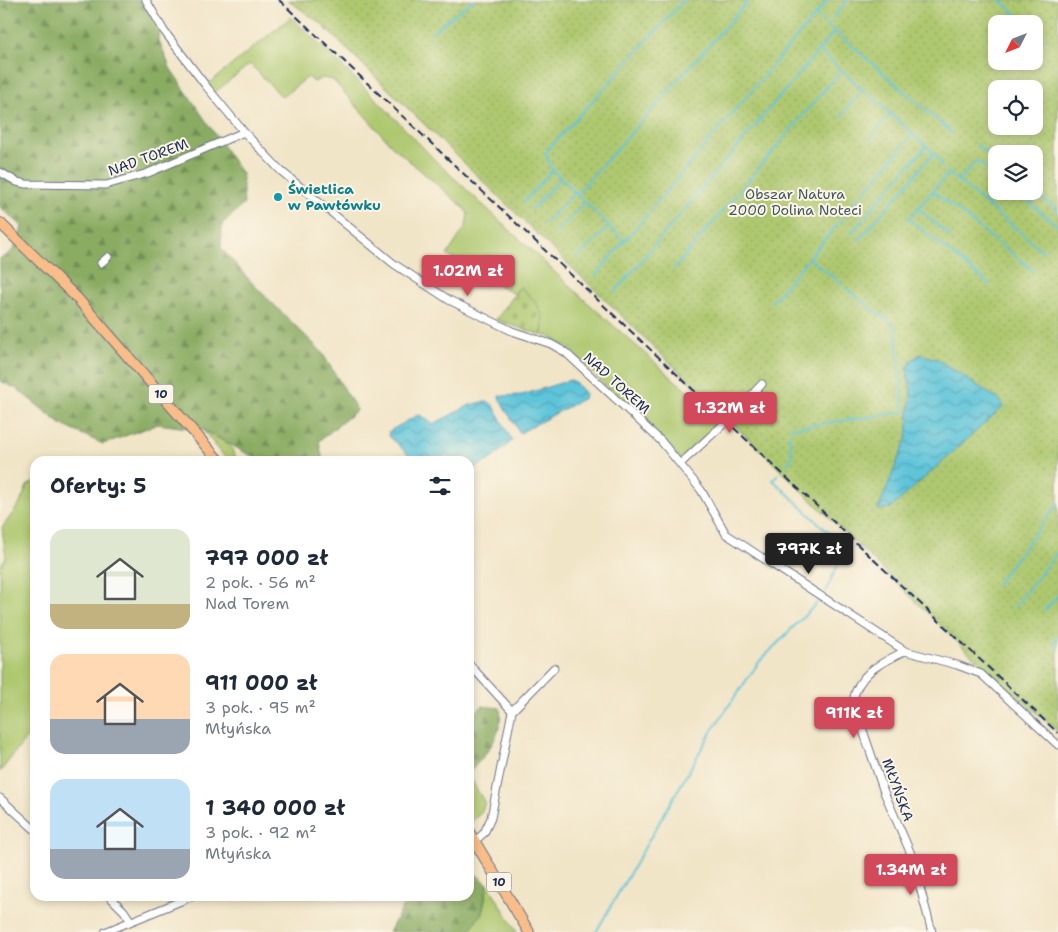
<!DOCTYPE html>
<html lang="pl">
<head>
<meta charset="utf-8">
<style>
	body { margin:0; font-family:"Shantell Sans",sans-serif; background:#f6f6f7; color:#1f2937; height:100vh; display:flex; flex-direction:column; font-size:19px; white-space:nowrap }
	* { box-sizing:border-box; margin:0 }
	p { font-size:16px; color:#747a83 }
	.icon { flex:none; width:28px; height:28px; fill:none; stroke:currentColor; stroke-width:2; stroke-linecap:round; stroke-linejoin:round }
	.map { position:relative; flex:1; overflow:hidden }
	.panel { position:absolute; left:30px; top:456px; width:444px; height:445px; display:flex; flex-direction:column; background:#fff; border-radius:15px; box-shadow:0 2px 8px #0003 }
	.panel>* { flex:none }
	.needle { width:32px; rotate:228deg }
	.controls { position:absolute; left:988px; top:15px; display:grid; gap:10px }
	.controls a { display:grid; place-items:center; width:55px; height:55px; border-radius:10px; background:#fff; box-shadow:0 2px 8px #0003; font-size:25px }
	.price { position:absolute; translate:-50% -42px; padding:0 11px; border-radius:5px; background:#d1495b; color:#fff; font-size:16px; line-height:32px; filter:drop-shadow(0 1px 2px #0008) }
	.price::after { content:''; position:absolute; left:50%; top:30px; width:15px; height:11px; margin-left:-8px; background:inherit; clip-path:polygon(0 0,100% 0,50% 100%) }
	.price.on { background:#222; color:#fff }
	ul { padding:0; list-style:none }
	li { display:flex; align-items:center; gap:15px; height:125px; padding:0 20px }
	li span { display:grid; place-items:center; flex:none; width:140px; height:100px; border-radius:15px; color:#555 }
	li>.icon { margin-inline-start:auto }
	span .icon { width:60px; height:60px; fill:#fffc; stroke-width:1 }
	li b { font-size:21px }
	h2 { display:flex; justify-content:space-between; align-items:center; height:60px; padding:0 20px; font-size:21px }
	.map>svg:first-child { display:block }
	.grass { fill:#aec86f; stroke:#647c66 }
	.forest { fill:url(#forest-firs); stroke:#526e60 }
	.cemetery { fill:url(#cemetery-stones); stroke:#647c66 }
	.park { fill:url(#park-dots); stroke:#647c66; fill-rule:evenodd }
	.water { fill:url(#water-waves); stroke:#3c7a9c }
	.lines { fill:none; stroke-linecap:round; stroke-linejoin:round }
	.stream { stroke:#5dc4da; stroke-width:2 }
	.minor-casing { stroke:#666f83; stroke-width:9 }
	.highway-casing { stroke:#666f83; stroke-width:12 }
	.minor { stroke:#fff; stroke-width:7 }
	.highway { stroke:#f8bd89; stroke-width:10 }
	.rail { stroke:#1b2f5e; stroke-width:2; stroke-dasharray:8 4; stroke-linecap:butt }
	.culture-dot { fill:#0f9aa8; stroke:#fcf5e5; stroke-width:2 }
	.labels { text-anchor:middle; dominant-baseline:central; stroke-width:4; stroke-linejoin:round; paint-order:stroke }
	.shield { fill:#fcf5e5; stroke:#5e6a86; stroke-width:1 }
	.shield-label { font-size:12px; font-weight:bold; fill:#1b2f5e }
	.street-label { font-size:14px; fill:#1b2f5e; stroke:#fcf5e5 }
	.culture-label { font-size:14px; font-weight:bold; fill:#0d838f; stroke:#fcf5e5; text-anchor:start }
	.park-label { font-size:14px; fill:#405562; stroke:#fcf5e5 }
</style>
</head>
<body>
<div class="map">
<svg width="1058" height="932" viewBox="0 0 1058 932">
	<defs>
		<pattern id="forest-firs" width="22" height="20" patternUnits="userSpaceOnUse" patternTransform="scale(1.25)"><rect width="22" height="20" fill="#8aac62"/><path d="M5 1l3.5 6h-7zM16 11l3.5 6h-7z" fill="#708c54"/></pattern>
		<pattern id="cemetery-stones" width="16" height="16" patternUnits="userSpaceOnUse" patternTransform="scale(1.25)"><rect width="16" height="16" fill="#aec86f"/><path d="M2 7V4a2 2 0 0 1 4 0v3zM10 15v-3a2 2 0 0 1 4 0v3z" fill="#95ac63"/></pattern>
		<pattern id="park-dots" width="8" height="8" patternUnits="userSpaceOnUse" patternTransform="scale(1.25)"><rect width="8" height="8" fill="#aec86f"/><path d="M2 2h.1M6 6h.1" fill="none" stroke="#95ac63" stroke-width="1.8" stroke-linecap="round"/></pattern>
		<pattern id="water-waves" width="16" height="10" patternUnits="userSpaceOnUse" patternTransform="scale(1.25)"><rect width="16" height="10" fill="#5dc4da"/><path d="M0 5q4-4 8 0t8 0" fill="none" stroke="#4ca0b4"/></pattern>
	</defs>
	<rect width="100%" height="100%" fill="#fcf5e5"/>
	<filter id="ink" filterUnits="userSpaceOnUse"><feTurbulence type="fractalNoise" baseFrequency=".02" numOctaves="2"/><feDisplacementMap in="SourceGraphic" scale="10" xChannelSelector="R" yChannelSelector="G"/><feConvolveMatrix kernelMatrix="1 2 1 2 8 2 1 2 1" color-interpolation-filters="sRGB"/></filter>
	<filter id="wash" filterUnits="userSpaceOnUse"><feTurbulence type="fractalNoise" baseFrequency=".0096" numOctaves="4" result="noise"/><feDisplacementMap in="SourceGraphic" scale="20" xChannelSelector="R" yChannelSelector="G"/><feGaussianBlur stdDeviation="1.12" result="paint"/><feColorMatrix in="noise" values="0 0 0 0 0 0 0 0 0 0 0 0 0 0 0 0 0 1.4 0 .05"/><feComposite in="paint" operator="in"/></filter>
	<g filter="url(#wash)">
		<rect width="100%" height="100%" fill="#f1e5c8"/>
		<path class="grass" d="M291,17L375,98L437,162L587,302L722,422L680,460L668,444L619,400L569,348L548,336L541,335C547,314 535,299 520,287L514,294L447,255L466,226L468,214L462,206L392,146L333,80L322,78L314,82L308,77L282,97L250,64L214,93L208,84Z
			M203,430L229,444L238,461H228Z
			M35,481V727L0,772V566L6,557L2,528L20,503L27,486Z
			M469,776L485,803L481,813L471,822L469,818Z
			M488,884L517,932H468L482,913Z"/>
		<path class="forest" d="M0,0H139L160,28L159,40L170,68L242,174L244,204L222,224L221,248L253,284L321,351L357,410L319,441L323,461H261L203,430L158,424L103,444L62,425L17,389L0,381V258C15,255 19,239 22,226L0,207Z
			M482,706L500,708C504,736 486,753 469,773V720Z
			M469,869L488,884L482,913L468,932H389L409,896H469Z"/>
		<path class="cemetery" d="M520,287C535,300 548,313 541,335L496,320Z"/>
		<path class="park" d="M288,0H1058V732L973,657L320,23ZM996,24H1034V61H996ZM996,89H1034V126H996ZM996,154H1034V191H996Z"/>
		<path class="water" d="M920,354L937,359L1001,401L1004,406L891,508L878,510L907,437L911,392L907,369L912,360Z
			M570,380L574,381L585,394L584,398L520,433L500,400L499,396L522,395Z
			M482,402H489L494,406L512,441L490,460L469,471V461H415L389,436L388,432L416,416L420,415L433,424L470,405Z"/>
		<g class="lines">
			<path class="stream" d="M1001,0L1027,24
				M833,18L848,0
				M1034,30L1045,40
				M835,31L952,133
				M431,33L473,0
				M841,117L862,89
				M913,134L937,156L942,167
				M870,140L890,114
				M976,144L996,160
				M947,172L958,181L977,161L996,176
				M948,173L909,219L990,285
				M958,181L1044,252
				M933,191L1034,271
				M1015,191L1058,226
				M1034,191L1058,211
				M577,194L749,0
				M524,202L552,170
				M532,209L561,178
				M919,209L951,237
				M545,223L575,193
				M556,233L585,202
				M851,233L926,146
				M859,240L934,153
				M624,241L552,169L545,153L684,0
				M578,257L609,227
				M809,258L842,284
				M674,269L841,70
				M596,275L828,0
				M615,292L835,31L816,15
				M772,302L913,134L819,50
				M791,428L904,412L895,327L846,288
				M787,465L792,458L789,433
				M778,474L773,480L845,548L826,591
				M996,585L1058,503
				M1014,608L1058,551
				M1045,610L1058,595
				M1058,637L1053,643L1058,648
				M596,932L713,729L759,662L820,600"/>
		</g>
	</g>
	<g filter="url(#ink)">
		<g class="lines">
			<g class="minor-casing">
				<path id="minor" d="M146,0L164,31L206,86L244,132L281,171L394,264L449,300L512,331L551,344L565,352L661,441L701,490L726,534L905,651L957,665L981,674L1058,745
					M0,172L17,182L26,184L106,185L148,173L244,132
					M101,263L108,257
					M680,464L727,421L762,384
					M905,651C882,663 858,672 853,701L884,792L911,854L932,932
					M469,664L512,711
					M0,798L35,830
					M475,841L484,833L491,818L512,711L554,668
					M109,896L124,911L130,920
					M105,932L193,896"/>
			</g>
			<g class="highway-casing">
				<path id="highway" d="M0,223L77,298L219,461
					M469,832L529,932"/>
			</g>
			<use href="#minor" class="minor"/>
			<use href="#highway" class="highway"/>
			<path class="rail" d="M279,0L1058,733"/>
		</g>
	</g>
	<circle class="culture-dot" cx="278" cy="197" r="5"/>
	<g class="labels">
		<g class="shield">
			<rect x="148.5" y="384.5" width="25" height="19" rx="4"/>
			<rect x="486.5" y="872.5" width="25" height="19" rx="4"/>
		</g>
		<g class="shield-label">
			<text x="161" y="394">10</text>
			<text x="499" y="882">10</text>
		</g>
		<g class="street-label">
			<text transform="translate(148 157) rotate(-20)">NAD TOREM</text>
			<text transform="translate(617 383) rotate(42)">NAD TOREM</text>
			<text transform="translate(898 790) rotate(70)">MŁYŃSKA</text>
		</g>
		<g class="culture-label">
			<text x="288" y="189">Świetlica<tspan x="288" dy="16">w Pawłówku</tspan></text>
		</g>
		<g class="park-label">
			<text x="795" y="194">Obszar Natura<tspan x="795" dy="16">2000 Dolina Noteci</tspan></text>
		</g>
	</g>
</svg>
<div class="controls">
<a><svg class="needle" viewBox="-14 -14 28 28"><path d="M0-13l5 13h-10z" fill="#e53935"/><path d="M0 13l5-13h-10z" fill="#747a83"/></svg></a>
<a><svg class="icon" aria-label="locate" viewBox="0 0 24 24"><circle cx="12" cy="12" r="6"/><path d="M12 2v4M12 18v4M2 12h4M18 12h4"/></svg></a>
<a><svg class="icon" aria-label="layers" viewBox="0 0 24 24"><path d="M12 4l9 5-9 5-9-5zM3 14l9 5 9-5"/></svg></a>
</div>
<b class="price" style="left:468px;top:297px">1.02M zł</b>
<b class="price" style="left:730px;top:434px">1.32M zł</b>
<b class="price on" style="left:809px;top:575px">797K zł</b>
<b class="price" style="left:854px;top:739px">911K zł</b>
<b class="price" style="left:911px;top:896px">1.34M zł</b>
<section class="panel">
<h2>Oferty: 5<svg class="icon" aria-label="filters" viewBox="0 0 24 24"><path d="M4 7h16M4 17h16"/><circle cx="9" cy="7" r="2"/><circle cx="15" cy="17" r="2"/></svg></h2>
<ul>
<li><span style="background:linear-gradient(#dfe7d0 75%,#c2b280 0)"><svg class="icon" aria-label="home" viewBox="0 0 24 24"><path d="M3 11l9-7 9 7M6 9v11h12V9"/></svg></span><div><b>797 000 zł</b><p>2 pok. · 56 m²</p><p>Nad Torem</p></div></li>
<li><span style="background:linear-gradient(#ffd9b3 65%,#9aa5b1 0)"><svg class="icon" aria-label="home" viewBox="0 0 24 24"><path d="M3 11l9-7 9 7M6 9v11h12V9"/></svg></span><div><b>911 000 zł</b><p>3 pok. · 95 m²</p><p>Młyńska</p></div></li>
<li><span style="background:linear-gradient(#bfe0f5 70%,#9aa5b1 0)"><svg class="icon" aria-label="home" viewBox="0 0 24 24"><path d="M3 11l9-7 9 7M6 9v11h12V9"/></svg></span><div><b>1 340 000 zł</b><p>3 pok. · 92 m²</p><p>Młyńska</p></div></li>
</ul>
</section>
</div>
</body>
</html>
